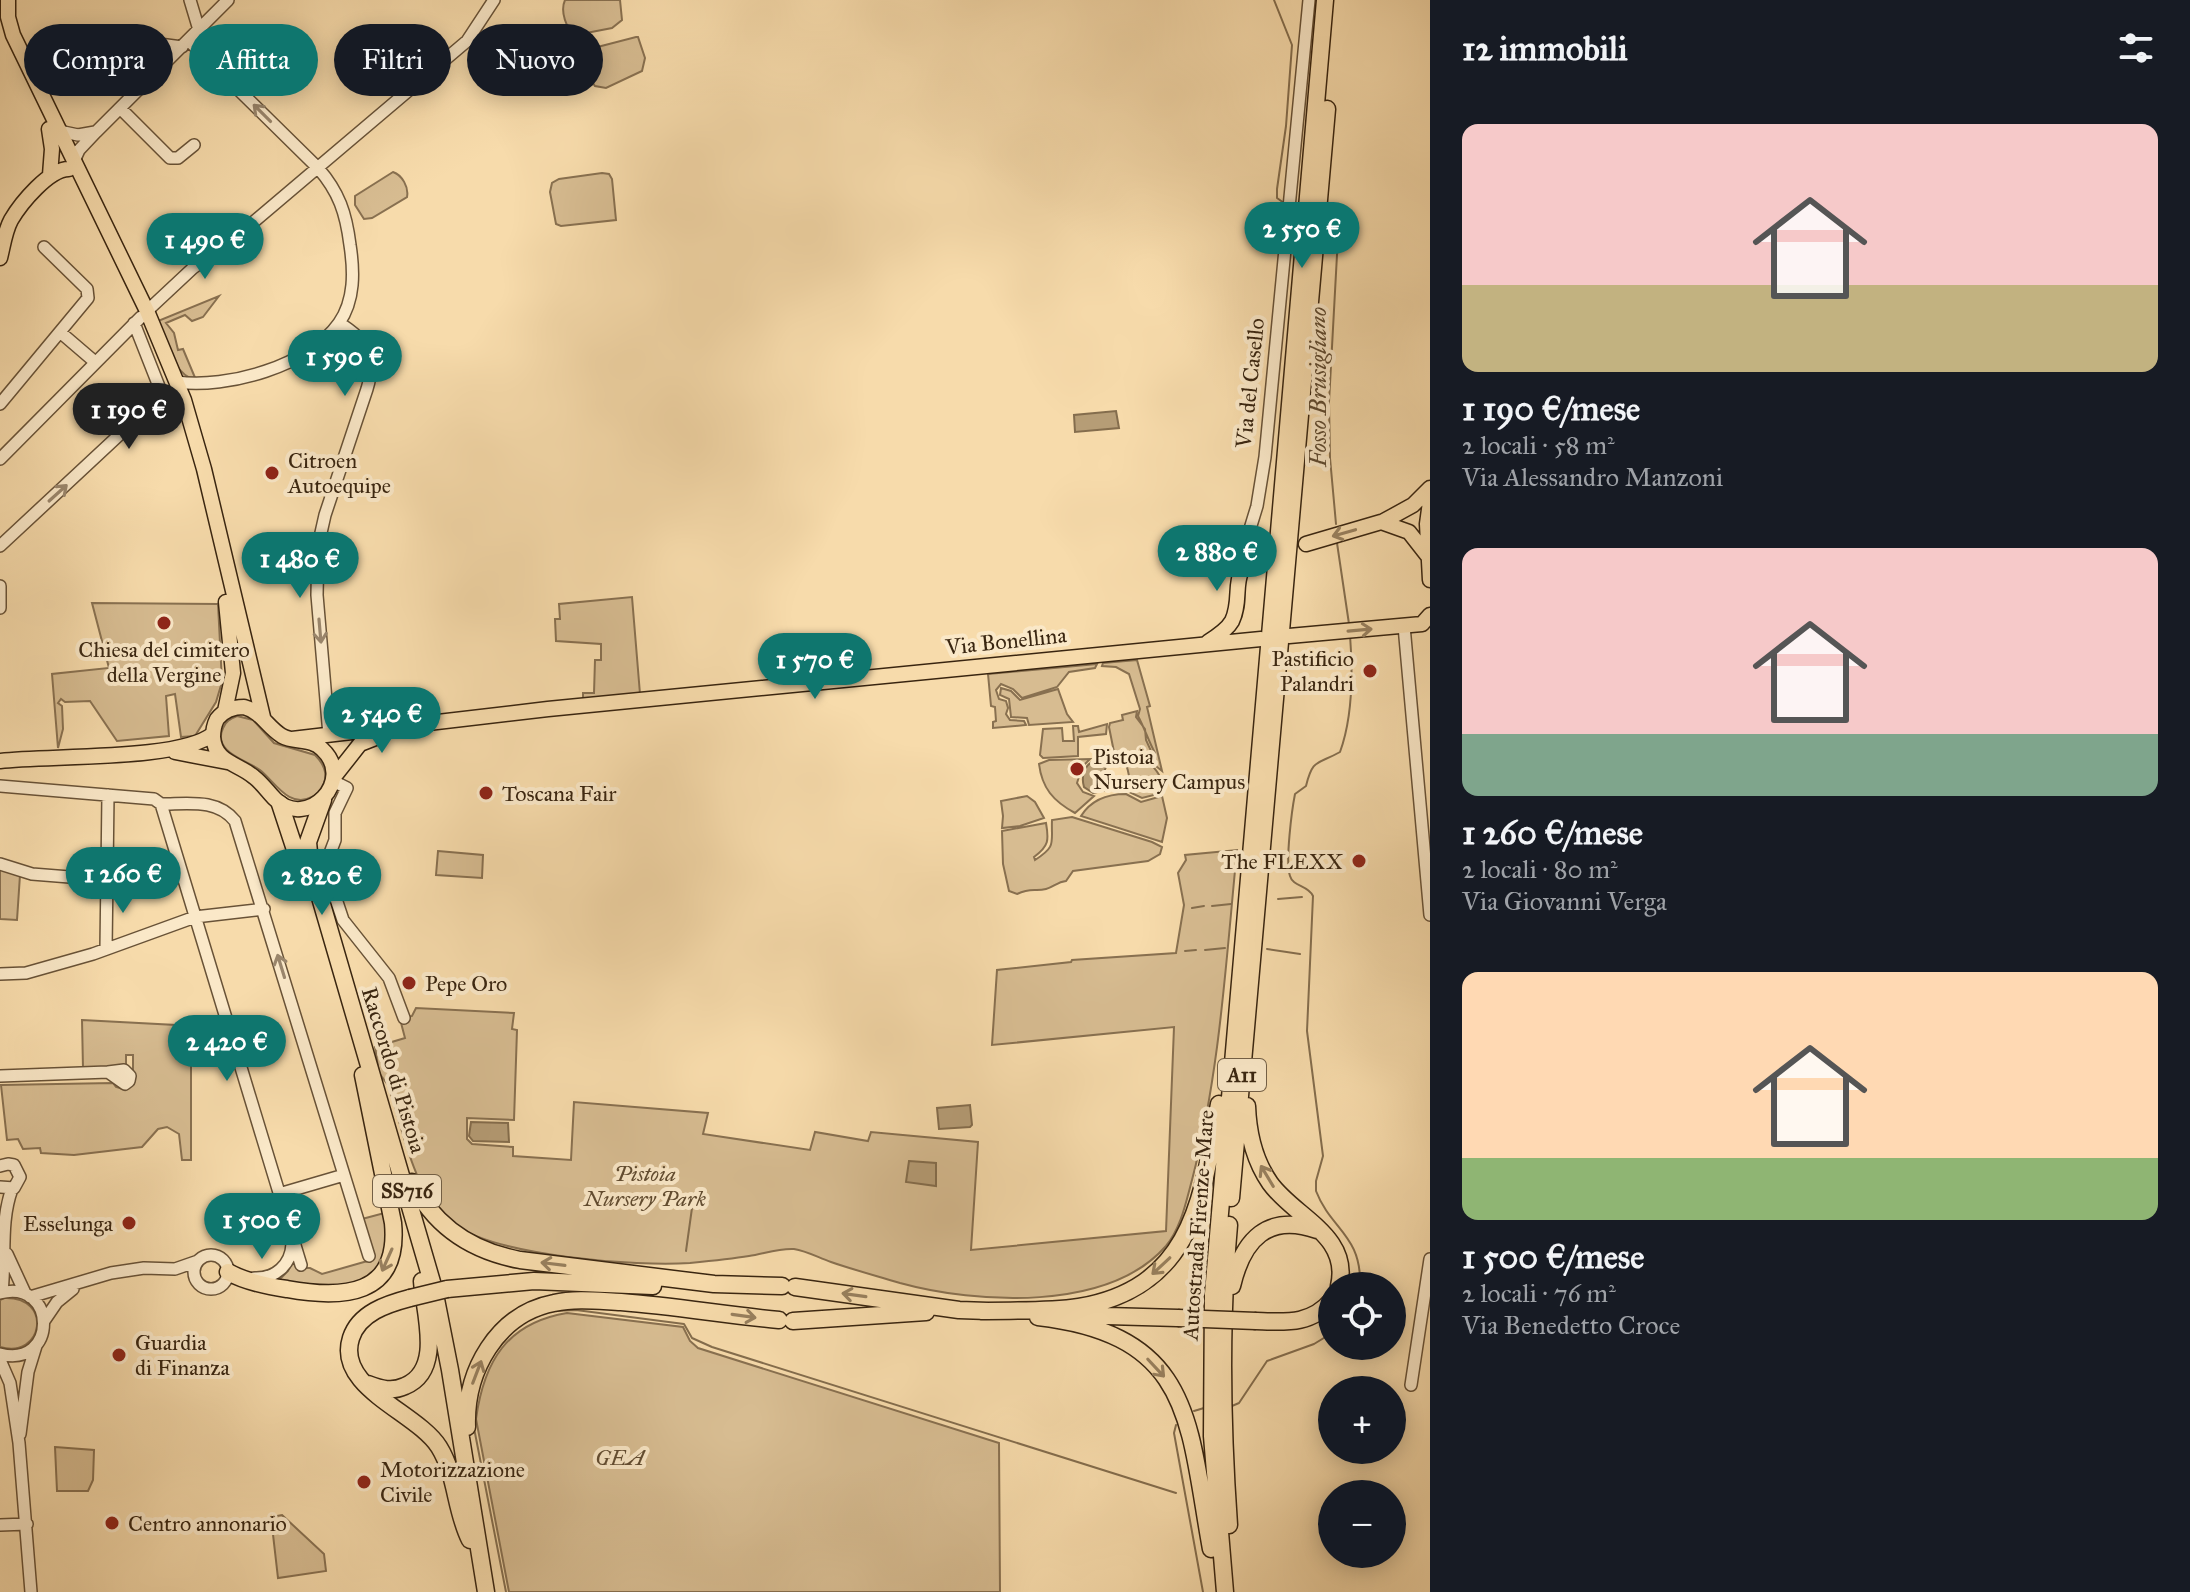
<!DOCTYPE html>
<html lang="it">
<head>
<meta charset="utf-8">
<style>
	body { margin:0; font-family:"IM FELL Great Primer",serif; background:#242831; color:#f1f3f6; height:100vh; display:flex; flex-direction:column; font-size:30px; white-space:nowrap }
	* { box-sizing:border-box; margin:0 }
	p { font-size:26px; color:#9ea1a6 }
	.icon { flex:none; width:44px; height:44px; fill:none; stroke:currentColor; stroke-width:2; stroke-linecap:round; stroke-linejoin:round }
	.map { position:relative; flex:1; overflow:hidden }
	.panel { display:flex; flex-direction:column; background:#171b24; width:760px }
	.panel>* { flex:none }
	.hud { position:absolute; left:24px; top:24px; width:760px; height:72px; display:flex; gap:16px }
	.controls { position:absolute; left:1318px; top:1272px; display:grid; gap:16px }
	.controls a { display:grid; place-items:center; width:88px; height:88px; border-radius:50%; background:#171b24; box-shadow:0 4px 20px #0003; font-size:40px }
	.price { position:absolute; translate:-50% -68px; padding:0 18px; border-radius:28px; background:#0f766e; color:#fff; font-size:26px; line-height:52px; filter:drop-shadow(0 2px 4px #0008) }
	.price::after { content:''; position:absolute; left:50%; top:48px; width:24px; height:18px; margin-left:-12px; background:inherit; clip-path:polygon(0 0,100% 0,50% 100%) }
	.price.on { background:#222; color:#fff }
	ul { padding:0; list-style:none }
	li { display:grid; align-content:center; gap:16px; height:424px; padding:0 32px }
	li span { display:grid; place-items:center; height:248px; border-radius:16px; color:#555 }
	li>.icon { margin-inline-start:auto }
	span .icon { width:144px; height:144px; fill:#fffc; stroke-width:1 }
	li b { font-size:34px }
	h2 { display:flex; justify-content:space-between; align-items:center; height:96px; padding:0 32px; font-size:34px }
	.chip { padding:0 28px; border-radius:36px; background:#171b24; box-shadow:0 4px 20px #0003; font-size:28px; line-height:72px }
	.chip.on { background:#0f766e; color:#fff }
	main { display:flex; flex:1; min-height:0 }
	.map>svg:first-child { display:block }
	.green { fill:#d7bc91; stroke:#887050; stroke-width:2 }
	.water { fill:#b69d76; stroke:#846d4d; stroke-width:2 }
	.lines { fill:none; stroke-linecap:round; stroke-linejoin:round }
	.stream { stroke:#846d4d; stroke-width:2 }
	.minor-casing { stroke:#685237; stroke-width:14 }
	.major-casing { stroke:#392510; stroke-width:17 }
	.highway-casing { stroke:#392510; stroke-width:19 }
	.minor { stroke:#fae8c8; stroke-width:11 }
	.major { stroke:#f7dbab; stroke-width:14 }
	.highway { stroke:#f7dbab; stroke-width:16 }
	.highway-bridge-casing { stroke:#392510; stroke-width:19; stroke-linecap:butt }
	.highway-bridge { stroke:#f7dbab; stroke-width:16 }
	.oneway { stroke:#9a866c }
	.oneway2 { stroke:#98805e }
	.poi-dot { fill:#8f2418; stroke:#fae8c8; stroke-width:3 }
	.labels { text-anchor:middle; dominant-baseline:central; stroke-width:8; stroke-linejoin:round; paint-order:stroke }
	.shield { fill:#fae8c8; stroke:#736047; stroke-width:2 }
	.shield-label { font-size:20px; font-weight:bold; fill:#392510 }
	.street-label { font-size:22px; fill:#392510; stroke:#fae8c8 }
	.poi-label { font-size:22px; fill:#392510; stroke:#fae8c8; text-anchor:start }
	.park-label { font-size:22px; font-style:italic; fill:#604b30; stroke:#fae8c8 }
	.water-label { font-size:24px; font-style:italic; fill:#5e492f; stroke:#fae8c8 }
</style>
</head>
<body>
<main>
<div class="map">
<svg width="1430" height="1592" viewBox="0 0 1430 1592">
	<rect width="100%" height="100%" fill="#f7dbab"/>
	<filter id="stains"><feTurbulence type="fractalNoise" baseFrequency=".0025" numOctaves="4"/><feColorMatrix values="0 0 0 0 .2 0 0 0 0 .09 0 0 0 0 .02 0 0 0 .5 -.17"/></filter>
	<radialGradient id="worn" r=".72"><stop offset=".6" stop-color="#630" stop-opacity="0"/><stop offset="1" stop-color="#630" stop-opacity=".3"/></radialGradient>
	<path class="green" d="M565,0H620L622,20L612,28L576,35C566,30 560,11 565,0Z
		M636,37H638L645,58L642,71L606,88L595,86L588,76L582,51Z
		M393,172C402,175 409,187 407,197L372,218L364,219L355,205V196Z
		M602,173L609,174L612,179L616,220L561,226L556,224L550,192L552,183L559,179Z
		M219,296L203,317L192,321L185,315L166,323L174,333L178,350L183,349L196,380C173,376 166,340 158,321Z
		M632,597L640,694L583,699V693H594L595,660H601V644L556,641L555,619H560L559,604Z
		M92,603L218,604L222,682L216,702L195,736L181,737L175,694L166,696L169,736L117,741L90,701L65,702L61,699L58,703L62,706L63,729L58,748L52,674L109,668Z
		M1137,660L1150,706L1147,707L1162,771L1152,763L1155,753C1148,740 1145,729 1138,716L1140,709L1129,674L1116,667L1102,666L1103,663Z
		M1097,664L1095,668L1069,672L1057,687L1022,698L1013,689L1001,684L996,690L999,699L1006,701L1008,708L1006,714L1010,720L1024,721L1026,725L993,728V722L996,721L995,707L991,706L988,674Z
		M1001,688L1011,691L1020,700L1058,689L1067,714L1073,722L1029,725L1027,718L1011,717L1009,699L1000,695Z
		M354,697L371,699L401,717L342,723V711L349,698Z
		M1137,711L1136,717L1145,729L1146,740L1152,753L1148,759C1158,776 1164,772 1158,794L1142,798L1129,792C1132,778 1126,761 1119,751L1114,752L1109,727L1110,723L1123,720L1122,715Z
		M237,716L253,720L274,743L315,755C323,763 328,772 324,783C322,790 318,794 312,797C289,809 275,782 260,770C246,760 212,752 223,728C226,721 230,719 237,716Z
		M1107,724L1106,734L1078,737V756L1043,758L1040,755L1043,729L1062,728L1063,741H1074L1073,726H1078L1079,732Z
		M1090,759L1082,767L1077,783L1083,792L1094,796L1075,813C1053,801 1042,788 1039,764L1049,760Z
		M1126,794L1141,802L1162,796L1167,818L1162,842L1081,816C1091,800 1107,794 1126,794Z
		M1027,796L1035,802L1044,818L1020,826L1002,828L1003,816L1001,801Z
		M1072,817L1152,842L1162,847L1160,854L1148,861L1073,871L1066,881C1057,882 1054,887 1046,889C1035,892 1032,887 1017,894L1009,891L1003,864L1002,831L1046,823C1049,840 1049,846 1034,857L1035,860C1057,846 1051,843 1052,820Z
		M1237,850C1226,960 1220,1072 1192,1180C1186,1202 1181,1228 1166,1246C1108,1312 976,1304 900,1283C877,1276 854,1270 831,1262C819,1258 807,1251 794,1249C779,1248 763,1254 749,1256C730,1259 710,1261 690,1263C637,1267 496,1256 454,1224C411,1192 405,1133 388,1085L379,1073L375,1047L405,1038L400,1019L412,1016L416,1008L514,1013L512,1029L517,1030L514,1120L467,1118V1139L472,1144L513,1147V1156L571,1160L574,1102L708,1113L703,1134L810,1150L815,1132L868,1141L871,1132L978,1142L971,1250L1166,1231L1174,1027L992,1045L997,970L1071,962L1072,960L1176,953L1184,905L1178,873L1186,860L1185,855Z
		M438,851L483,855L482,878L436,875Z
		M0,868L20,875L17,920L0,919Z
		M82,1020L176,1025V1052L191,1054V1160H182L179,1134L167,1127L158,1129L142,1147L74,1155L41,1153L40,1148L23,1149L18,1139L7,1140L1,1085L113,1083L116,1087L123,1089L133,1083V1055H126V1067L83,1068Z
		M388,1212C388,1222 392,1239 389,1249C373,1298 317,1287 279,1280L288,1271L294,1259H296L297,1268H310L322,1274L371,1260L362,1219Z
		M4,1298C54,1296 43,1360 0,1347V1300Z
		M567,1313L683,1327L690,1341L698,1348L999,1443L1000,1592H509L476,1419C484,1361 507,1323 567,1313Z
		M55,1447L94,1450L93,1480L88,1491H57Z
		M282,1515L324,1554L326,1571L278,1578L271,1517Z"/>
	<path class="water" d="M1116,411L1119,428L1075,432L1074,415Z
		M1094,761L1107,764L1103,775L1110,785L1108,790L1093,793L1084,787C1081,777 1084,765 1094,761Z
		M970,1105L972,1125L970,1127L939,1129L937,1108Z
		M471,1122L508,1123L509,1142L473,1141L469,1136Z
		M909,1161L936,1163V1186L906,1182Z"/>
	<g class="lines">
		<path class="stream" d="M1274,0L1292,45L1286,126L1277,189V198L1284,203
			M1327,207L1336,210L1339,218L1329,402L1330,458L1336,524
			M1337,543L1349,624
			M1350,635C1353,673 1353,716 1340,752C1317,765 1313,758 1306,786L1295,794C1292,809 1285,862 1290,876C1293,887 1308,885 1313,896L1307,1031L1323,1156L1316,1181V1191C1331,1230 1362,1235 1360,1286
			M1278,899L1302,897
			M1212,906L1231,904
			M1192,908L1204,906
			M1267,949L1300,954
			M1205,950L1225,948
			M1185,951L1196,950
			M693,1200L694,1193
			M686,1251L692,1208
			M554,1311L576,1310L684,1324L692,1338L712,1347L1176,1493
			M1232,1406L1239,1403L1267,1361L1314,1344L1332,1333
			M1194,1411L1204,1408
			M1176,1425L1174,1433L1203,1592
			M474,1428L506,1592"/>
		<g class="minor-casing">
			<path id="minor" d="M190,0L199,30
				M98,43L144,42L182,47
				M120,108L170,158H178L194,145
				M59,131L78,135L95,132
				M74,161L79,150L96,132L228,0
				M147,311L193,268L250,225L467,41L494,0
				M60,332L95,362
				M177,382C227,389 309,366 339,323C355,300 354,271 350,245C346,213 339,192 318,168L188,40
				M0,404L88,298L87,289L44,247
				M0,459L141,317
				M0,546L161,396L160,389L134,323
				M1240,571L1246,542L1257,506L1265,457L1309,0
				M0,586V608
				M1404,626L1430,915
				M329,735L317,595L318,546L325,515L367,389C377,356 367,340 339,323
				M333,781L347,788L335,813V840L327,861V872L343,920L389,978L404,1018
				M0,786L154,799L161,804C187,804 217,798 235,821L369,1256
				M161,804L301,1265
				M0,864L32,874L107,880
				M106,949L108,795
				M0,974L26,973L93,954L195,917L264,909
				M124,1070L130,1076L129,1081L125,1084L108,1072Z
				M0,1076L108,1072
				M0,1166L8,1164L14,1165L20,1177L14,1188L0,1187
				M279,1194L344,1175
				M7,1254L25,1293
				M194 1272a17 17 0 1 1 34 0a17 17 0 1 1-34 0Z
				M254,1278C275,1279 291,1265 292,1244
				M2,1292C6,1257 0,1221 12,1189
				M0,1293C58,1278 58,1369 0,1354
				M30,1297L111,1273L144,1268L175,1269L198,1261
				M44,1321L57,1302L73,1289
				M0,1360L10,1383L19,1443L31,1592
				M1411,1385L1430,1259
				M20,1434L28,1372L36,1346
				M0,1525L27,1524"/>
		</g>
		<g class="major-casing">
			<path id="major" d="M8,0V17L13,35L147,311L184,400L204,469L263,717
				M49,129L52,149L50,175
				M0,258C3,246 5,231 11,220C21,203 49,169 69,169
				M1430,502L1427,524L1430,580
				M1382,522L1413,505L1430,488
				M1306,544L1381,522L1409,532L1427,555
				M1289,636L1422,624L1430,615
				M1208,642C1216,637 1227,630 1232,621C1245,594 1225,569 1263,555
				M244,707C262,712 267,727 282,736C295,743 311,738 322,749C356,780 307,831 275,799C268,792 262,783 254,777C238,763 215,763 213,737C213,730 214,725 217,719C224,710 233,707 244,707Z
				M225,711L233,673L226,602
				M292,739L548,709L1261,639
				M175,752L227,762
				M0,761C48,755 180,761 213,734
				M334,777L360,744L383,735"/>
		</g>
		<g class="highway-casing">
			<path id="highway" d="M323,800L308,842L310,863L434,1289L450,1370L486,1592
				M280,804L303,874
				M1247,1106C1248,1133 1254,1160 1270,1183C1294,1217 1351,1235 1339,1286
				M412,1182C434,1226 472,1251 520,1260L714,1284L782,1286
				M1231,1198L1327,109
				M228,1272C246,1282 266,1286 287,1289C342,1299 400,1297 393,1223L363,1075
				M1232,1286C1243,1239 1268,1213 1317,1230
				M795,1287L959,1310L988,1311
				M447,1289L534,1281L653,1286
				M410,1298C387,1304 359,1313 351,1338C335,1388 417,1412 439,1447C457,1476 455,1511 470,1540
				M981,1311C1013,1310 1047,1312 1079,1307C1193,1287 1202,1199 1219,1104
				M1072,1315L1178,1318
				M1038,1317C1194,1335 1188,1423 1211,1549
				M793,1321L926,1312
				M1256,1321C1286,1322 1311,1325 1332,1300
				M368,1384C381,1389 392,1392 405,1386C444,1370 424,1312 422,1281
				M467,1427C465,1371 497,1314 554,1303C576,1298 599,1301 621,1302C674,1306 726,1315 779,1320
				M1229,1525C1222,1426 1220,1325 1229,1225
				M1225,1592L1212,1436L1213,1294L1325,0"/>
		</g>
		<use href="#minor" class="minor"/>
		<use href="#major" class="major"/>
		<use href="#highway" class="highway"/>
		<g class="highway-bridge-casing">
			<path id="highway-bridge" d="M410,1298L447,1289
				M1178,1318L1256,1321"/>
		</g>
		<use href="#highway-bridge" class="highway-bridge"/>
	</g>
	<defs><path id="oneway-shaft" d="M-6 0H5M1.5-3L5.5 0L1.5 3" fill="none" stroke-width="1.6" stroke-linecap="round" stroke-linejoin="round" transform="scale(2)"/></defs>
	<g class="oneway">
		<use href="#oneway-shaft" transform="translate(262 113) rotate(-135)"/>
		<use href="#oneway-shaft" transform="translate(58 493) rotate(-42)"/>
		<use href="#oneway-shaft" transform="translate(320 631) rotate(85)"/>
		<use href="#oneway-shaft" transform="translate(281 966) rotate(-107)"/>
	</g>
	<g class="oneway2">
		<use href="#oneway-shaft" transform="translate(1344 533) rotate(164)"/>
		<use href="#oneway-shaft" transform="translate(1360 630) rotate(-5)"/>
		<use href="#oneway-shaft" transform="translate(1267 1176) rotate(-121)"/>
		<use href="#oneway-shaft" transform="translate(387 1260) rotate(114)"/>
		<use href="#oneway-shaft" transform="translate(553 1264) rotate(-173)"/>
		<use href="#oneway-shaft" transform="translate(1161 1266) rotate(137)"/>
		<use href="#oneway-shaft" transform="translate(854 1295) rotate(-172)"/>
		<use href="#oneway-shaft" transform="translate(744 1316) rotate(8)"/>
		<use href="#oneway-shaft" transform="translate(1156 1368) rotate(47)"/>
		<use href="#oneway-shaft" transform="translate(477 1372) rotate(-69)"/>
	</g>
	<g class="poi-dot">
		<circle cx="272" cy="473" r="8"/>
		<circle cx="164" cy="623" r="8"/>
		<circle cx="1370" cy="671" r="8"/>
		<circle cx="1077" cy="769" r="8"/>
		<circle cx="486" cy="793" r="8"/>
		<circle cx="1359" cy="861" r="8"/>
		<circle cx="409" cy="983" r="8"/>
		<circle cx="129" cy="1223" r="8"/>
		<circle cx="119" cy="1355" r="8"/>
		<circle cx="364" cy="1482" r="8"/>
		<circle cx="112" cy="1523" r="8"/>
	</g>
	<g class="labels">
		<g class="shield">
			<rect x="1218" y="1059" width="48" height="32" rx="6"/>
			<rect x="373" y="1175" width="68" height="32" rx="6"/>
		</g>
		<g class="shield-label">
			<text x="1242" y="1075">A11</text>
			<text x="407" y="1191">SS716</text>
		</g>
		<g class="street-label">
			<text transform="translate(1250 383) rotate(-84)">Via del Casello</text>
			<text transform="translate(1006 641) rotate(-6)">Via Bonellina</text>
			<text transform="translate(394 1070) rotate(73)">Raccordo di Pistoia</text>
			<text transform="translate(1198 1225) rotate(-86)">Autostrada Firenze-Mare</text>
		</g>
		<g class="poi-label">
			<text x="288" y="460">Citroen<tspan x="288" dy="25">Autoequipe</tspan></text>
			<text x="164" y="649" text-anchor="middle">Chiesa del cimitero<tspan x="164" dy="25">della Vergine</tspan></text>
			<text x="1354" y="658" text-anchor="end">Pastificio<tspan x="1354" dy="25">Palandri</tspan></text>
			<text x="1093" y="756">Pistoia<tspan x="1093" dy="25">Nursery Campus</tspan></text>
			<text x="502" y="793">Toscana Fair</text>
			<text x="1343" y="861" text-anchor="end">The FLEXX</text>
			<text x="425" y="983">Pepe Oro</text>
			<text x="113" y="1223" text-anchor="end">Esselunga</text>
			<text x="135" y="1342">Guardia<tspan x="135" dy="25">di Finanza</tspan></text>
			<text x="380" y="1469">Motorizzazione<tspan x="380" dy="25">Civile</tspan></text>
			<text x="128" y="1523">Centro annonario</text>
		</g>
		<g class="park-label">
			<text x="645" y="1173">Pistoia<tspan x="645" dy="25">Nursery Park</tspan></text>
			<text x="620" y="1457">GEA</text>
		</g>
		<g class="water-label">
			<text transform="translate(1318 387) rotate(-90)">Fosso Brusigliano</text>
		</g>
	</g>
	<rect width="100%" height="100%" filter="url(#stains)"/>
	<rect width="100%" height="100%" fill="url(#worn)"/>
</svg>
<div class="controls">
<a><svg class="icon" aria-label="locate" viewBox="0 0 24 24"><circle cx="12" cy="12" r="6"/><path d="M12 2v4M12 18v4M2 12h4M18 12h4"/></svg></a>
<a>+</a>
<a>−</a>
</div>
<b class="price" style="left:1302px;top:270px">2 550 €</b>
<b class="price" style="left:205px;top:281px">1 490 €</b>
<b class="price" style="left:345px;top:398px">1 590 €</b>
<b class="price on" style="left:129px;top:451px">1 190 €</b>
<b class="price" style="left:1217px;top:593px">2 880 €</b>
<b class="price" style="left:300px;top:600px">1 480 €</b>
<b class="price" style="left:815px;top:701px">1 570 €</b>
<b class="price" style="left:382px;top:755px">2 540 €</b>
<b class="price" style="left:123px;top:915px">1 260 €</b>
<b class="price" style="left:322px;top:917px">2 820 €</b>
<b class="price" style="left:227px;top:1083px">2 420 €</b>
<b class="price" style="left:262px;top:1261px">1 500 €</b>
<div class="hud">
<a class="chip">Compra</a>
<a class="chip on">Affitta</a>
<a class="chip">Filtri</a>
<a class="chip">Nuovo</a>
</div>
</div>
<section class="panel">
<h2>12 immobili<svg class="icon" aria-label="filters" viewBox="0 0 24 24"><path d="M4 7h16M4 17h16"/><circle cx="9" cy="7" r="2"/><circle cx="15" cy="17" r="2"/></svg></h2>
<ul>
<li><span style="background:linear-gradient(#f6c9c9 65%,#c2b280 0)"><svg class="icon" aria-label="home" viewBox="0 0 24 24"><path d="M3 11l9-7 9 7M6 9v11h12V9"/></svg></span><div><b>1 190 €/mese</b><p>2 locali · 58 m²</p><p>Via Alessandro Manzoni</p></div></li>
<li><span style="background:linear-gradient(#f6c9c9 75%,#7fa58c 0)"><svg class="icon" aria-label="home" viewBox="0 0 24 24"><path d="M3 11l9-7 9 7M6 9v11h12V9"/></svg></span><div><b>1 260 €/mese</b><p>2 locali · 80 m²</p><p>Via Giovanni Verga</p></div></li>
<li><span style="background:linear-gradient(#ffd9b3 75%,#8fb573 0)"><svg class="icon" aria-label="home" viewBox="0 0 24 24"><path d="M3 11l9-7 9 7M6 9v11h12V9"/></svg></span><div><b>1 500 €/mese</b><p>2 locali · 76 m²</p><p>Via Benedetto Croce</p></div></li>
</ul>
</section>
</main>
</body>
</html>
